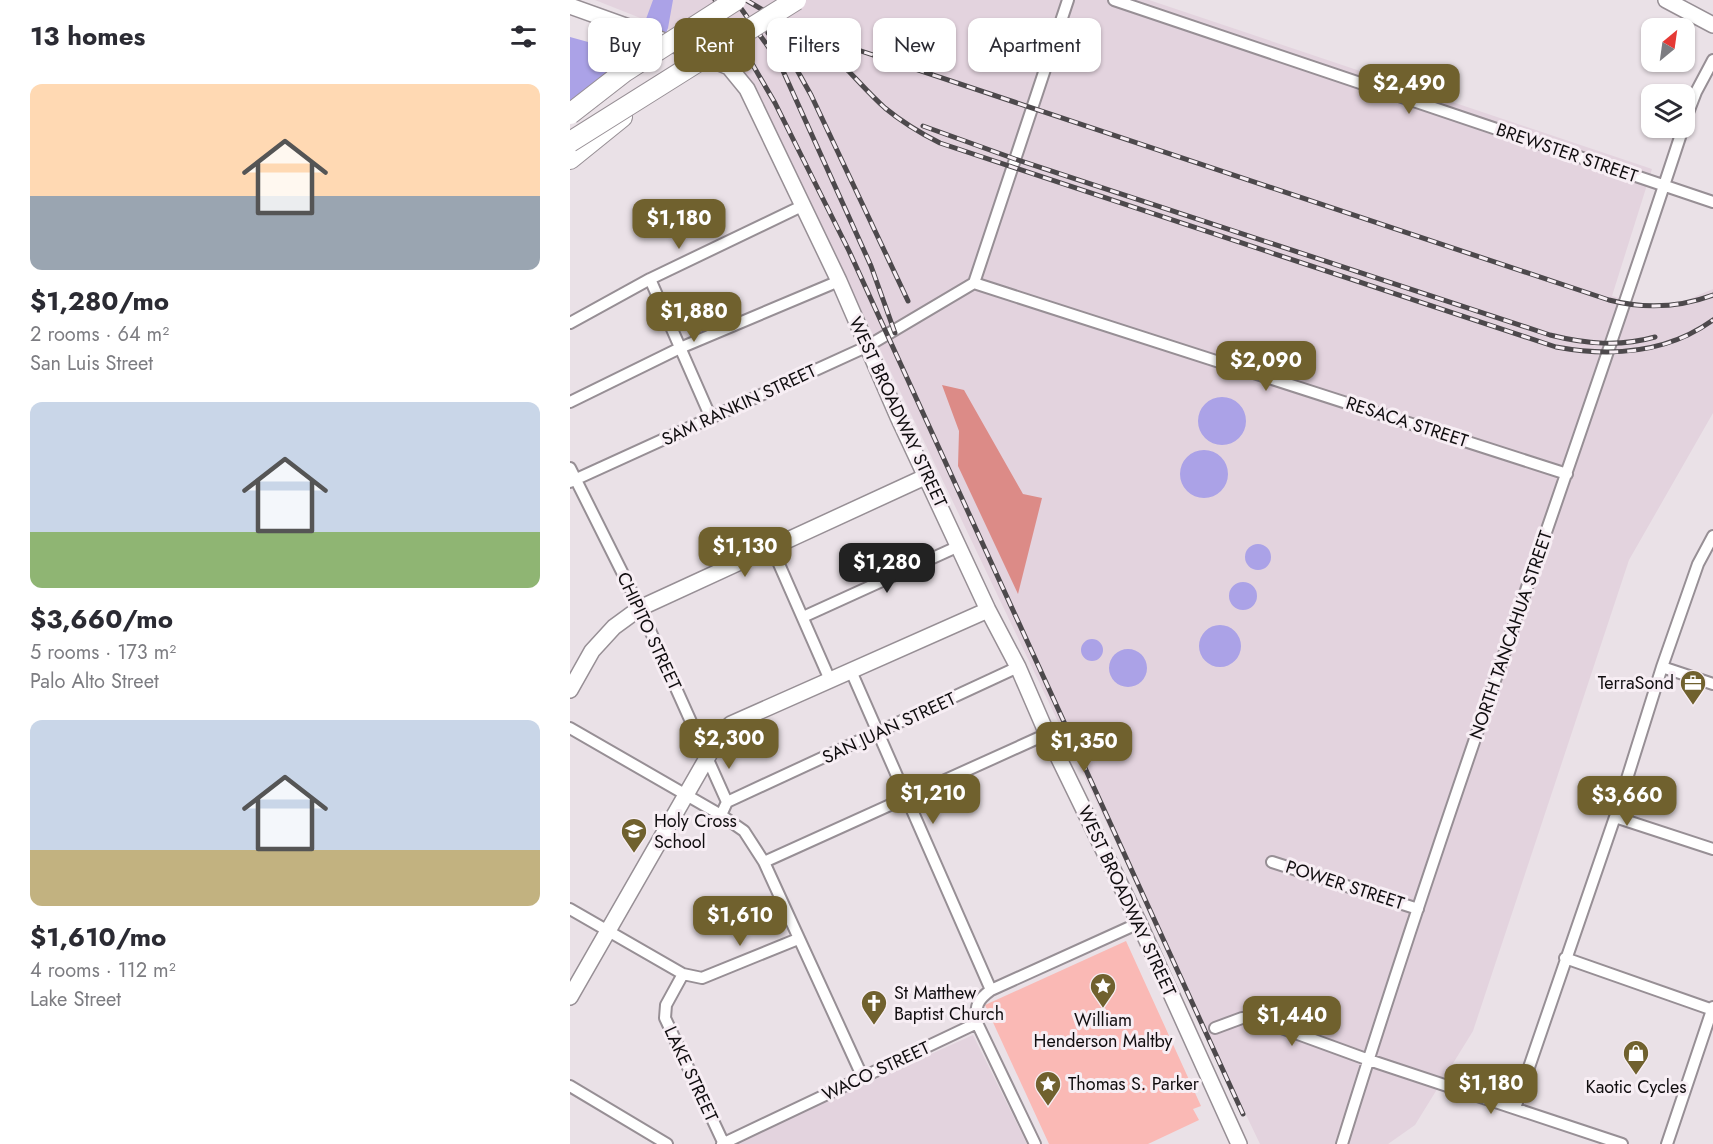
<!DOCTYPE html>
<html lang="en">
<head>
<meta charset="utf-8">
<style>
	body { margin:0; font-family:Jost,sans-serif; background:#f7f7f7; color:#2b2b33; height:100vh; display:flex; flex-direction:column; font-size:22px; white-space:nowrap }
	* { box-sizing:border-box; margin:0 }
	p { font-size:20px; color:#7c7c81 }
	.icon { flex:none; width:33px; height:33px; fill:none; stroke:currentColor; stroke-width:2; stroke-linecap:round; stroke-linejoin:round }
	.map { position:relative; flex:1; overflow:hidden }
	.panel { display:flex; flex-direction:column; background:#fff; width:570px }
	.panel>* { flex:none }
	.guide { position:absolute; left:18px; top:18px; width:570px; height:54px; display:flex; gap:12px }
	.needle { width:39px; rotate:29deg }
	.controls { position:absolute; left:1071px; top:18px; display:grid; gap:12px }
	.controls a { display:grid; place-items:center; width:54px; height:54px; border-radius:12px; background:#fff; box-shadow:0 2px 4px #0004; font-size:30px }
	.price { position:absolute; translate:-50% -51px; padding:0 14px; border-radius:12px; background:#70612e; color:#fff; font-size:20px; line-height:39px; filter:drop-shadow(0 2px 3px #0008) }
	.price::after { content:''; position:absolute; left:50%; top:36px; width:18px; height:14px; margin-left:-9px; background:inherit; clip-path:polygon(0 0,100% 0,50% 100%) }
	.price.current { background:#222; color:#fff }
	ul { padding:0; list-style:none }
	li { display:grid; align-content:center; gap:12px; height:318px; padding:0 30px }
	li span { display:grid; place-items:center; height:186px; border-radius:12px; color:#555 }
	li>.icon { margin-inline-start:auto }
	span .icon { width:108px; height:108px; fill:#fffc; stroke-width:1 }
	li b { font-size:26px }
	h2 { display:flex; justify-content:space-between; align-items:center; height:72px; padding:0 30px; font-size:26px }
	.tag { padding:0 21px; border-radius:12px; background:#fff; box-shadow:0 2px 4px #0004; font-size:21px; line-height:54px }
	.tag.current { background:#70612e; color:#fff }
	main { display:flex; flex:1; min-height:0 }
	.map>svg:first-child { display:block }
	.built { fill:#e3d3de }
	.green { fill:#fab9b5 }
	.forest { fill:#dc8b87 }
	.water { fill:#aba2e7 }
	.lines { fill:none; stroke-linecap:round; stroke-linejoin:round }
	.street-casing { stroke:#978f95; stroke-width:14 }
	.secondary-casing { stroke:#978f95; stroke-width:18 }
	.highway-casing { stroke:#978f95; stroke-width:22 }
	.street { stroke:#fff; stroke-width:10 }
	.secondary { stroke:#fff; stroke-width:15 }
	.highway { stroke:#fff; stroke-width:20 }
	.rail-casing { stroke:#4d494c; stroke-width:5 }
	.rail { stroke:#f7eef4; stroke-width:3; stroke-dasharray:9; stroke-linecap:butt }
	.highway-bridge-casing { stroke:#978f95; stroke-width:22; stroke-linecap:butt }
	.highway-bridge { stroke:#fff; stroke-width:20 }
	.labels { text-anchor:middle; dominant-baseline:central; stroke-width:6; stroke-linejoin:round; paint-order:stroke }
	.street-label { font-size:18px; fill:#100d0f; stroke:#f7eef4 }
	.poi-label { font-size:18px; fill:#100d0f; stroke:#f7eef4; text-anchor:start }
</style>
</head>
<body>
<main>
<section class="panel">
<h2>13 homes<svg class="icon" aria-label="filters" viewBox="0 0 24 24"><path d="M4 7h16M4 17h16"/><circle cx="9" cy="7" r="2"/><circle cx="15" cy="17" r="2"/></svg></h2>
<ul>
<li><span style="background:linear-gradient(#ffd9b3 60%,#9aa5b1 0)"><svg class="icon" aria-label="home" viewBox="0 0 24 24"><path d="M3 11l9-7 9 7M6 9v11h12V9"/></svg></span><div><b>$1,280/mo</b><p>2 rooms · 64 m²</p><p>San Luis Street</p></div></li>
<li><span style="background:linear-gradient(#c9d6e8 70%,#8fb573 0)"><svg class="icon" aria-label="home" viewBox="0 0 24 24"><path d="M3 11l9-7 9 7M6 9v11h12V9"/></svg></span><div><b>$3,660/mo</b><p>5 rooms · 173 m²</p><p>Palo Alto Street</p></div></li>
<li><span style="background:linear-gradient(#c9d6e8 70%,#c2b280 0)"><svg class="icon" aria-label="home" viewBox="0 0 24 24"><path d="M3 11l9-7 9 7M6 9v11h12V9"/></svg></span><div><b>$1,610/mo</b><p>4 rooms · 112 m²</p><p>Lake Street</p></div></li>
</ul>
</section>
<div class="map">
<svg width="1143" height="1144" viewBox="0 0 1143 1144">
	<rect width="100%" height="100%" fill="#eae1e7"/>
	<path class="built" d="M25,0H579L1082,169L1042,296L1070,304L1089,305L1112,302L1143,289V413L1059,560L903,1031L845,1125L818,1144H690L186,90L161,54Z
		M403,1035L457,1144H163Z"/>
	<path class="green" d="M556,941L631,1106L623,1109L629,1120L578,1144H479L415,1005Z"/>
	<path class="forest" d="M372,385L394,390L453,494L472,498L448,594L388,466L389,431Z"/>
	<path class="water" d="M83,0H103L98,28L88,55L0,117V37L47,50L76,19Z
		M628 421a24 24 0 1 1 48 0a24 24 0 1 1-48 0Z
		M610 474a24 24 0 1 1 48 0a24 24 0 1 1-48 0Z
		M675 557a13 13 0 1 1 26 0a13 13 0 1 1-26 0Z
		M659 596a14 14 0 1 1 28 0a14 14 0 1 1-28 0Z
		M629 646a21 21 0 1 1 42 0a21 21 0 1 1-42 0Z
		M511 650a11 11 0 1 1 22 0a11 11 0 1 1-22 0Z
		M539 668a19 19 0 1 1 38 0a19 19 0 1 1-38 0Z"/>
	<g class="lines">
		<g class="street-casing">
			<path id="street" d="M544,0L1143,202
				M1114,123L1126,92L1143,60
				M80,279L141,418
				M404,283L997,474
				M0,323L80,279L234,205
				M0,402L110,348L269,281
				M0,468L70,608L157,802L151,815L174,831L194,862L293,1078
				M0,482L296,347L404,283L498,0
				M202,548L260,680
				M233,617L389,546
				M1092,667L1143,684
				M281,671L421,990
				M0,728L151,815
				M157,802L448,667
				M1045,817L1143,849
				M194,862L477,734
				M702,862L848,909
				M0,909L113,974L96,1005L95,1018L153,1142
				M995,958L1143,1010
				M113,974L132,978L228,939
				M645,1028L672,1018H684L799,1060L1052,1144
				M0,1086L97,1144
				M945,1108L1045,817L1092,667L1128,564L1143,536
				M152,1144L407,1023
				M465,1144L407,1023C405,1006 407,1000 421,990L569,923
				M772,1144C878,802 1002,467 1113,128
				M1097,1144L1143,1007"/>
		</g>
		<g class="secondary-casing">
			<path id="secondary" d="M1096,0L1143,25
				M0,6L67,30L159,67L177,89L269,281L328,417L418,610L448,667L477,734L569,923L669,1144
				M0,690L22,651L44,627L70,608L357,476
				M0,997L152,732L161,724L418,610"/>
		</g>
		<g class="highway-casing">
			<path id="highway" d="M0,159L52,117"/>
		</g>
		<use href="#street" class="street"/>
		<use href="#secondary" class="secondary"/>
		<use href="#highway" class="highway"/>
		<g class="rail-casing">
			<path id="rail" d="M145,0L205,103L279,251L673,1114
				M165,0L209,62L301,266L325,333
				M176,0L205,17
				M199,14C220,27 243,38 262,55C280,71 296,91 315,108C332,122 350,133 370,143L986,347C1041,357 1096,354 1143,320
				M198,33L227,70L241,95L338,301
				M243,35L1039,300C1074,309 1108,308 1143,295
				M353,126L445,159L980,335C1016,344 1050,347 1085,337"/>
		</g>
		<use href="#rail" class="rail"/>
		<g class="highway-bridge-casing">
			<path id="highway-bridge" d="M0,114L54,72L166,0
				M0,142L226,0"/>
		</g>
		<use href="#highway-bridge" class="highway-bridge"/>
	</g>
	<defs>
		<g id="office-pin" transform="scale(1.35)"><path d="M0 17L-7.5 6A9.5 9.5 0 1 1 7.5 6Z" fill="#70612e" stroke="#f7eef4"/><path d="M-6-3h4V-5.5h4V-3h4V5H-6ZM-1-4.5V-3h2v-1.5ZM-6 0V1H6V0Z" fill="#fff"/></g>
		<g id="school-pin" transform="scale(1.35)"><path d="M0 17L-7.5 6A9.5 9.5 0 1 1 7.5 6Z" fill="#70612e" stroke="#f7eef4"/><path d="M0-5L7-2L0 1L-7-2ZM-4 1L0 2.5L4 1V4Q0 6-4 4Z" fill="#fff"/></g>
		<g id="sight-pin" transform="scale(1.35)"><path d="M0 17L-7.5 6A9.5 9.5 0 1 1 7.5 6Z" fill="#70612e" stroke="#f7eef4"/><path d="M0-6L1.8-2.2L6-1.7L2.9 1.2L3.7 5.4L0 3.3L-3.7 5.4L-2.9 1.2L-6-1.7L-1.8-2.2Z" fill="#fff"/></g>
		<g id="church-pin" transform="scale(1.35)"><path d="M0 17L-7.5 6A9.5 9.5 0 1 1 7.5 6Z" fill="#70612e" stroke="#f7eef4"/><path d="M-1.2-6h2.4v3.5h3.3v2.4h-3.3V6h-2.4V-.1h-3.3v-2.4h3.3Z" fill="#fff"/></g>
		<g id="shop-pin" transform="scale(1.35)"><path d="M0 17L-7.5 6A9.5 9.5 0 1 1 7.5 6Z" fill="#70612e" stroke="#f7eef4"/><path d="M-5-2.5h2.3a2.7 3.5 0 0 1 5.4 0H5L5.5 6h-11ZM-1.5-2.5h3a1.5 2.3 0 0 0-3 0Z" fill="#fff"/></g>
	</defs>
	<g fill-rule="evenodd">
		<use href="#office-pin" x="1123" y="683"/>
		<use href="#school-pin" x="64" y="831"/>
		<use href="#sight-pin" x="533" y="986"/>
		<use href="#church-pin" x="304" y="1003"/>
		<use href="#shop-pin" x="1066" y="1053"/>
		<use href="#sight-pin" x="478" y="1084"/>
	</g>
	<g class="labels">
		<g class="street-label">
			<text transform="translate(997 153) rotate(19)">BREWSTER STREET</text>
			<text transform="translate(169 405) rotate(-25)">SAM RANKIN STREET</text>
			<text transform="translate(328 412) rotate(65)">WEST BROADWAY STREET</text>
			<text transform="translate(837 422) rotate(18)">RESACA STREET</text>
			<text transform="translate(79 631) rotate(65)">CHIPITO STREET</text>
			<text transform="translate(941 635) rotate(-71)">NORTH TANCAHUA STREET</text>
			<text transform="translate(319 728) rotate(-25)">SAN JUAN STREET</text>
			<text transform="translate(775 885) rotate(18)">POWER STREET</text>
			<text transform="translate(557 901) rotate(65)">WEST BROADWAY STREET</text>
			<text transform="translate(306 1071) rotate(-25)">WACO STREET</text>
			<text transform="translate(121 1074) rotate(65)">LAKE STREET</text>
		</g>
		<g class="poi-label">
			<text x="1104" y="683" text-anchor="end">TerraSond</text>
			<text x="84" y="821">Holy Cross<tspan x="84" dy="21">School</tspan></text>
			<text x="324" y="993">St Matthew<tspan x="324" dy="21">Baptist Church</tspan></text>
			<text x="533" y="1020" text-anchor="middle">William<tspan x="533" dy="21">Henderson Maltby</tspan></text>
			<text x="498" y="1084">Thomas S. Parker</text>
			<text x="1066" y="1087" text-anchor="middle">Kaotic Cycles</text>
		</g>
	</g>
</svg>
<div class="controls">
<a><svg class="needle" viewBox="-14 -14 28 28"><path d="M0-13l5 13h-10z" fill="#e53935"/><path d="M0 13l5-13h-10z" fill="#7c7c81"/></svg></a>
<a><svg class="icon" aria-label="layers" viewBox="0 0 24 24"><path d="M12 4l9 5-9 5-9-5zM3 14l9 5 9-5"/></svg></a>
</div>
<b class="price" style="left:839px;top:115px">$2,490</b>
<b class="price" style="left:109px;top:250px">$1,180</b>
<b class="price" style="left:124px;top:343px">$1,880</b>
<b class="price" style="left:696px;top:392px">$2,090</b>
<b class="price" style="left:175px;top:578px">$1,130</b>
<b class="price current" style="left:317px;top:594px">$1,280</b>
<b class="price" style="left:159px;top:770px">$2,300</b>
<b class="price" style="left:514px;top:773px">$1,350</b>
<b class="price" style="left:363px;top:825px">$1,210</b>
<b class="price" style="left:1057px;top:827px">$3,660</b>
<b class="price" style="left:170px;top:947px">$1,610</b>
<b class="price" style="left:722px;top:1047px">$1,440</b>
<b class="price" style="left:921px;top:1115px">$1,180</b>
<div class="guide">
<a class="tag">Buy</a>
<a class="tag current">Rent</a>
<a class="tag">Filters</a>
<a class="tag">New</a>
<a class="tag">Apartment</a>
</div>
</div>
</main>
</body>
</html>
